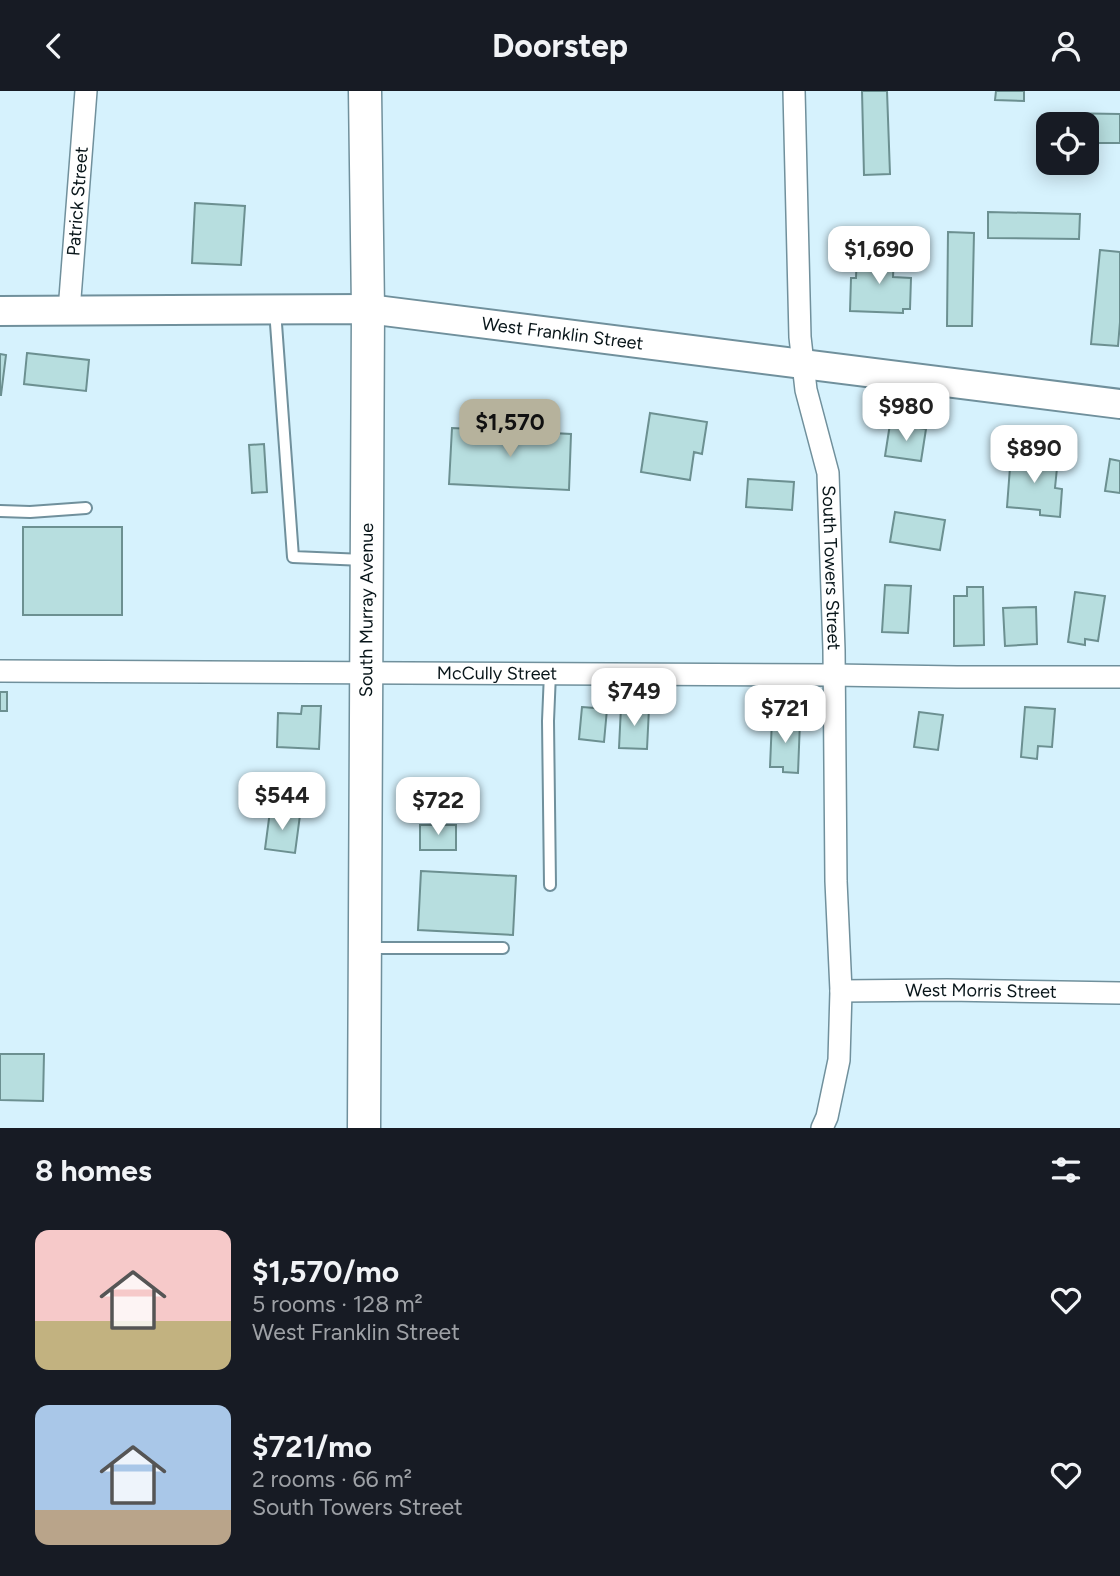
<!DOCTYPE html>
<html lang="en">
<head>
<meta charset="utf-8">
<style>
	body { margin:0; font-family:Figtree,sans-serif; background:#242831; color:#f1f3f6; height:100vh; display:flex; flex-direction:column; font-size:26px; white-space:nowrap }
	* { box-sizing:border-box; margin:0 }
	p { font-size:23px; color:#9ea1a6 }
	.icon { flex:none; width:38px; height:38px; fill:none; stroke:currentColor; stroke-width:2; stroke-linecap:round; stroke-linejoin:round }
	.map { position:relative; height:1037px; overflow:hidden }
	.drawer { display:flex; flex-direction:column; background:#171b24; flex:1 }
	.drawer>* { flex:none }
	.tools { position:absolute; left:1036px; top:21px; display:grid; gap:14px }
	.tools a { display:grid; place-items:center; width:63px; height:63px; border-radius:14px; background:#171b24; box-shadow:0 4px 18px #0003; font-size:35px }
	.price { position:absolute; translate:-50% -60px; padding:0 16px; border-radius:14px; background:#fff; color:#222; font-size:23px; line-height:46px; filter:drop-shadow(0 2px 4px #0008) }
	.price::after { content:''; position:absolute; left:50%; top:42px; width:21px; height:16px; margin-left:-10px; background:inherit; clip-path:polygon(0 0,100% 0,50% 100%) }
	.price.current { background:#b6b29c; color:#111 }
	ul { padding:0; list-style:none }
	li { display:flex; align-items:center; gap:21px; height:175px; padding:0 35px }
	li span { display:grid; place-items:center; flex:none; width:196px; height:140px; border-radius:14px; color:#555 }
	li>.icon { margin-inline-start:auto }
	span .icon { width:84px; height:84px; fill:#fffc; stroke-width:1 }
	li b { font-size:30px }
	h2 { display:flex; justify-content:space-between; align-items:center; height:84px; padding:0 35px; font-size:30px }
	header { display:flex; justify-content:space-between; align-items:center; height:91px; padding:0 35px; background:#171b24; font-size:32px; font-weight:700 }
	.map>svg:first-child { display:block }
	.building { fill:#b7dedf; stroke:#6c9091; stroke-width:2 }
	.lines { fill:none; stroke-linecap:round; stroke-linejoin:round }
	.lane-casing { stroke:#70909c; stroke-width:14 }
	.street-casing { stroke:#70909c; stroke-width:24 }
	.secondary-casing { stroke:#70909c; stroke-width:32 }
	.primary-casing { stroke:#70909c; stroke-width:35 }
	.lane { stroke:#fff; stroke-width:10 }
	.street { stroke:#fff; stroke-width:21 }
	.secondary { stroke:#fff; stroke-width:28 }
	.primary { stroke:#fff; stroke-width:32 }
	.labels { text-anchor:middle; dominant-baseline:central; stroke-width:5; stroke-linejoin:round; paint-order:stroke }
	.street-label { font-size:18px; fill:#081519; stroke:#fff }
</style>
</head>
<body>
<header><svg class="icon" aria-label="back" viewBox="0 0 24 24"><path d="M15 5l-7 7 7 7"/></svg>Doorstep<svg class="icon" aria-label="person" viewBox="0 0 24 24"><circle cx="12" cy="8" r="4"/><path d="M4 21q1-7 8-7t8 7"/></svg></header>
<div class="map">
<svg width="1120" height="1037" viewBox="0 0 1120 1037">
	<rect width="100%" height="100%" fill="#d6f2fd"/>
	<path class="building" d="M862,0H887L890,83L864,84Z
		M996,0H1024V10L995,9Z
		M1060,22L1120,23V52H1087V33H1059Z
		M195,112L245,115L241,174L192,172Z
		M988,121L1080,123L1079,148L988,147Z
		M948,141L974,142L972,235H947Z
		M1100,159L1120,161V231L1118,255L1091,253Z
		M857,161L894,163L893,186L911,187L910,218H903V222L850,220L851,187H856Z
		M27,262L89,269L86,300L24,293Z
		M0,263L6,264L1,304H0Z
		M650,322L707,331L702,363L694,361L690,389L641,381Z
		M890,333L926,338L921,370L885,365Z
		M452,337L571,343L569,399L449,393Z
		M264,353L267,401L252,402L249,354Z
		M1011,363L1047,365L1046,376L1057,377L1055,397L1062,398L1060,426L1040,424V419L1007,416Z
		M1110,368L1120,370V402L1105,400Z
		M748,388L794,391L792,419L746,416Z
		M895,421L945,429L940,459L890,451Z
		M23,436H122V524H23Z
		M885,494L911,495L908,542L882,541Z
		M967,496H983L984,554L954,555V505H967Z
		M1075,501L1105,505L1098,550L1085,548V554L1068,551Z
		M1036,516L1037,553L1005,555L1003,517Z
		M0,601H7V620H0Z
		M302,615H321L319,658L277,656L278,622L301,623Z
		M582,616L607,618L604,651L579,648Z
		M621,616L649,617L647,658L619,657Z
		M1025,616L1055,618L1052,656L1038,655L1037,668L1021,666Z
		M919,621L943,624L938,659L914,656Z
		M772,628L800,630L798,682L783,681V676H770Z
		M270,720L300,724L295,762L265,758Z
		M420,734H456V759H420Z
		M421,780L516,785L513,844L418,839Z
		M0,963H44L43,1010L0,1009Z"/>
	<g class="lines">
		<g class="lane-casing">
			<path id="lane" d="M275,219L293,466L364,469
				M0,420L30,421L86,417
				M550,794L548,630L550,582
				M369,857H503"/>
		</g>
		<g class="street-casing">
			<g id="street">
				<path id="s1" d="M794,0L800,246L806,299L828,382L834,559L836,790L841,900L839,969L827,1026L822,1037"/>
				<path id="s2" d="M69,220L86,0"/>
				<path id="s3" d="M0,580L834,584L957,586H1120"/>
				<path id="s4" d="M841,900L947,899L1120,902"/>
			</g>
		</g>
		<g class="secondary-casing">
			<g id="secondary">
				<path id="s5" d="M0,220L368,218L1120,313"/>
			</g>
		</g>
		<g class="primary-casing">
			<g id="primary">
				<path id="s6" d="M364,1037L368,218L365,0"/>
			</g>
		</g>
		<use href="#lane" class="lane"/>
		<use href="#street" class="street"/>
		<use href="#secondary" class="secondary"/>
		<use href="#primary" class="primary"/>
	</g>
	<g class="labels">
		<g class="street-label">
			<text stroke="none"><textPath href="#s2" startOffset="110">Patrick Street</textPath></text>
			<text stroke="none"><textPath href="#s5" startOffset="564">West Franklin Street</textPath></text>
			<text stroke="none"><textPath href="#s1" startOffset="480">South Towers Street</textPath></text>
			<text stroke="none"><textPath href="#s6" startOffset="518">South Murray Avenue</textPath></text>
			<text stroke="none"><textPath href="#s3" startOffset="497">McCully Street</textPath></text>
			<text stroke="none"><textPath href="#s4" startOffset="140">West Morris Street</textPath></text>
		</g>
	</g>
</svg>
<div class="tools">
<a><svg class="icon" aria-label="locate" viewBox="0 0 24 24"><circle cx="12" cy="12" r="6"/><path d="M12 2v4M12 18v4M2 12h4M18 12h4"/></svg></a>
</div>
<b class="price" style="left:879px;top:195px">$1,690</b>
<b class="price" style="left:906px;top:352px">$980</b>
<b class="price current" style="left:510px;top:368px">$1,570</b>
<b class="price" style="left:1034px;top:394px">$890</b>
<b class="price" style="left:634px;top:637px">$749</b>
<b class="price" style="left:785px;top:654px">$721</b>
<b class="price" style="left:282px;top:741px">$544</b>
<b class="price" style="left:438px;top:746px">$722</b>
</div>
<section class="drawer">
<h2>8 homes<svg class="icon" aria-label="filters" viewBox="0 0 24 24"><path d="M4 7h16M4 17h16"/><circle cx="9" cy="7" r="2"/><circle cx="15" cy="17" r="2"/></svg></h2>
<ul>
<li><span style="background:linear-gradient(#f6c9c9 65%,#c2b280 0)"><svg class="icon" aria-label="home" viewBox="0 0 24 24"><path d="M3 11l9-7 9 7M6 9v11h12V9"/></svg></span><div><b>$1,570/mo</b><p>5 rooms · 128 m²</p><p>West Franklin Street</p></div><svg class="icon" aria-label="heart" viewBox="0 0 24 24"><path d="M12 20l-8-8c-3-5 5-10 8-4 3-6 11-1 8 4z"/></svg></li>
<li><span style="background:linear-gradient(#a9c7e8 75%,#b9a48a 0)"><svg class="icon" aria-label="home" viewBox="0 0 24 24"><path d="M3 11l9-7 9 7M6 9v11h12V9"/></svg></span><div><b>$721/mo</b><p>2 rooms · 66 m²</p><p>South Towers Street</p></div><svg class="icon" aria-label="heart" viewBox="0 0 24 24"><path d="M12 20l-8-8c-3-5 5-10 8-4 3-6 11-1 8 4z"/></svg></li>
</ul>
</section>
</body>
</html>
